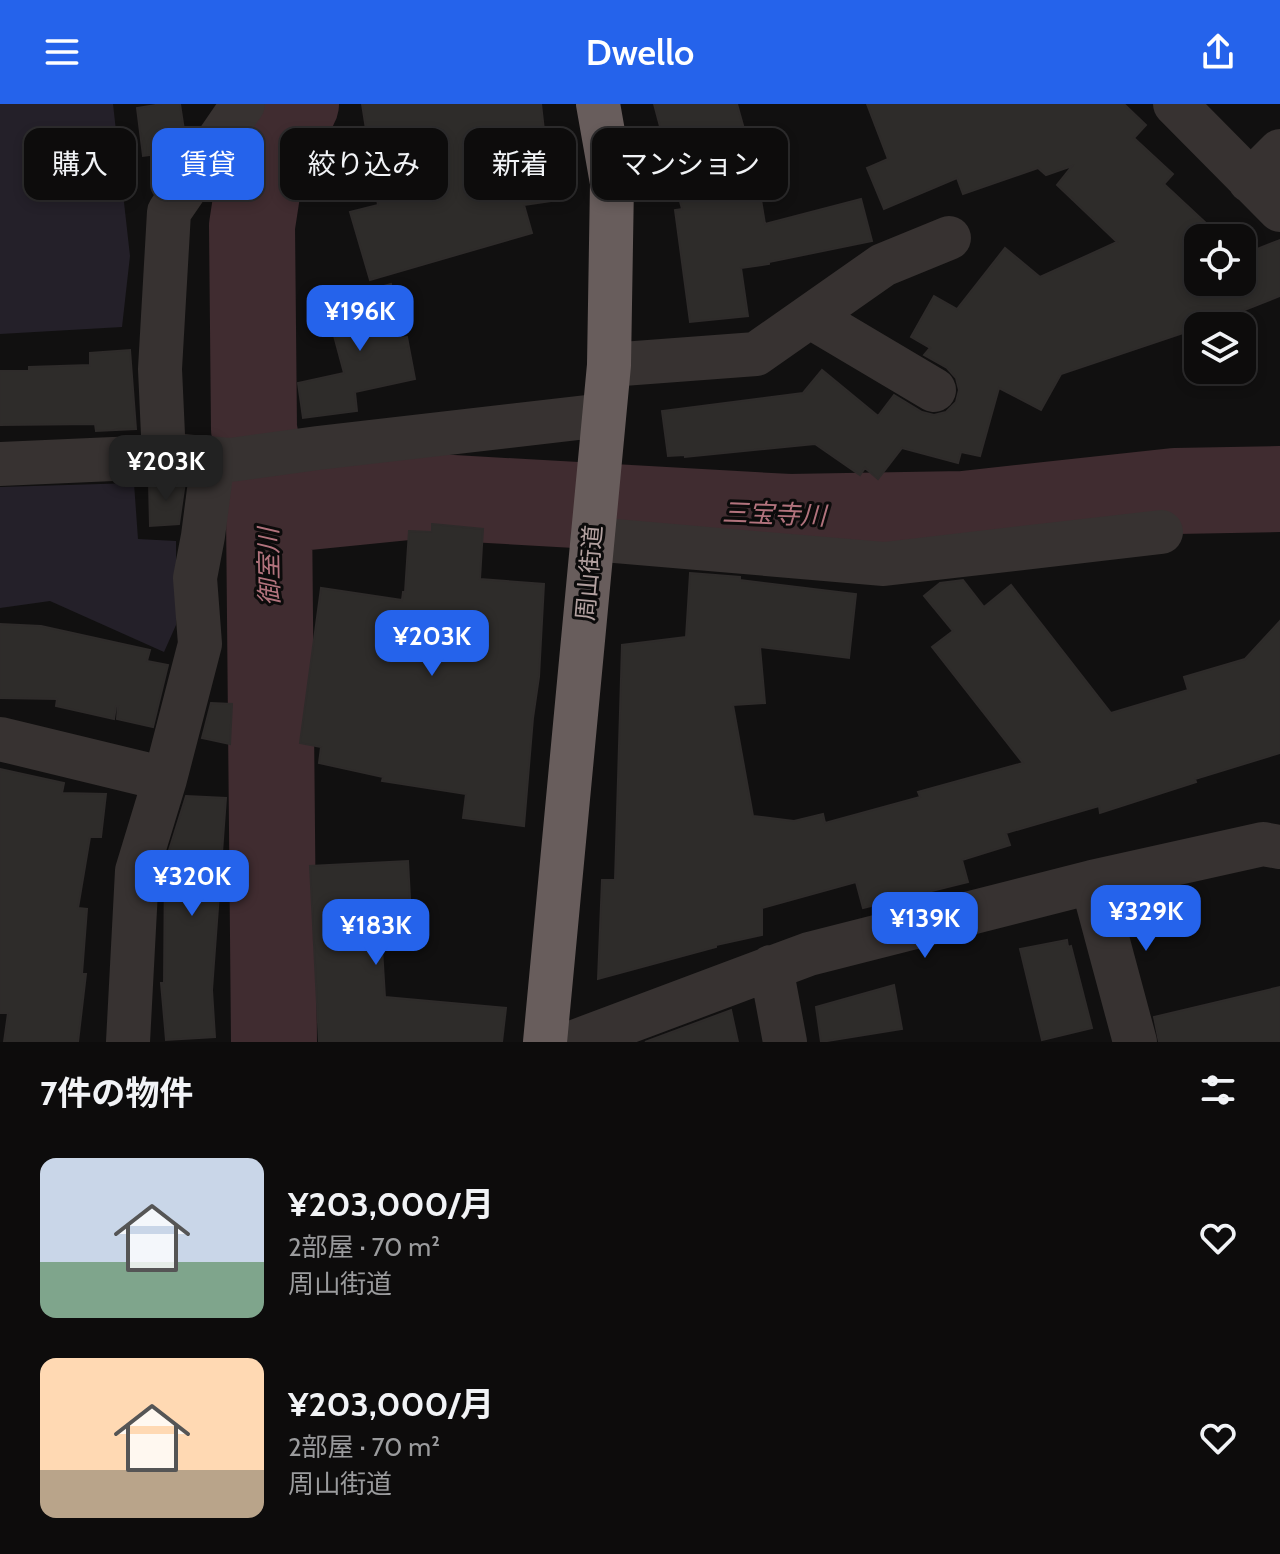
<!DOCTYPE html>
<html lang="ja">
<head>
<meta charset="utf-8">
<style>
	body { margin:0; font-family:Cabin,"Noto Sans JP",sans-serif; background:#1b1a1a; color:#f1f3f6; height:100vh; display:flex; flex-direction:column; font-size:30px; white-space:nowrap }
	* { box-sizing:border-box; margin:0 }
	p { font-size:26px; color:#9a9b9d }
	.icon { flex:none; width:44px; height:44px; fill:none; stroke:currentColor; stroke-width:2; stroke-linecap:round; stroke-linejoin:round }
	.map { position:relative; height:938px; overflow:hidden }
	.side { display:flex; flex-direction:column; background:#0d0c0c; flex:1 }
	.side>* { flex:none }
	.hud { position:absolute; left:24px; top:24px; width:800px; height:72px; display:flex; gap:16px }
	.tools { position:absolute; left:1184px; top:120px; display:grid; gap:16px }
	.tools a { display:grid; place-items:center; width:72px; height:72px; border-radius:16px; background:#0d0c0c; box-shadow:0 4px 12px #0003,0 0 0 2px #2d2c2d; font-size:40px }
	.price { position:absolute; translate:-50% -68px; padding:0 18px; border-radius:16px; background:#2563eb; color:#fff; font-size:26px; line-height:52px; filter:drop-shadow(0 2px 4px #0008) }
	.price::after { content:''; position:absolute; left:50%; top:48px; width:24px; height:18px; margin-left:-12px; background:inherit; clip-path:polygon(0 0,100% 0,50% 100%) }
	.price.selected { background:#222; color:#fff }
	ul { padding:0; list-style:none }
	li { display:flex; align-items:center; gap:24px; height:200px; padding:0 40px }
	li span { display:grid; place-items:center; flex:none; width:224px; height:160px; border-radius:16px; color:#555 }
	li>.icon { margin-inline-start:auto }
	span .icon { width:96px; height:96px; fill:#fffc; stroke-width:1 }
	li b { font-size:34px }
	h2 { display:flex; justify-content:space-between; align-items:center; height:96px; padding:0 40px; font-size:34px }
	.chip { padding:0 28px; border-radius:16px; background:#0d0c0c; box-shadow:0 4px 12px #0003,0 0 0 2px #2d2c2d; font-size:28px; line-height:72px }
	.chip.selected { background:#2563eb; color:#fff }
	header { display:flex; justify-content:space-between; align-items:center; height:104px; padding:0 40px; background:#2563eb; color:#fff; font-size:36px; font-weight:600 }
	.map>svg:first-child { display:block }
	.green { fill:#242029 }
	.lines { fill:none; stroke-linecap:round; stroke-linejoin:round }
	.river { stroke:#402c30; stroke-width:86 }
	.building { fill:#2e2c2a; stroke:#2e2b2a; stroke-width:2 }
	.minor { stroke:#373231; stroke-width:44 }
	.highway { stroke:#685d5c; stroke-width:44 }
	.labels { text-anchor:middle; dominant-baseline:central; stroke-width:6; stroke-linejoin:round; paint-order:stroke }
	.street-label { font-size:24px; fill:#b3a1a0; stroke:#0c0b0b }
	.water-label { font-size:26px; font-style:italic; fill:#b2737d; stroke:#0c0b0b }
</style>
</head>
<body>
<header><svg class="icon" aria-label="menu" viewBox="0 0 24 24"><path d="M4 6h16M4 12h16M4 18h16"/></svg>Dwello<svg class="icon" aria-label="share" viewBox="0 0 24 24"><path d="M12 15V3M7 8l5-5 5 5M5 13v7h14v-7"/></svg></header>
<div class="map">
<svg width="1280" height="938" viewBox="0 0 1280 938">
	<rect width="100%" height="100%" fill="#111010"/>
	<path class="green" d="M0,0H113L130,152L122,223L0,230Z
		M134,379L138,435L176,437V521L164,548L50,497L0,504V383Z"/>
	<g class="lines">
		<path class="river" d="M269,407L418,392L789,413L964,410L1175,387L1280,385
			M274,938L269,407L254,325L252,122L262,57L296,0"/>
	</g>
	<path class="building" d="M162,0H180L186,39L181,47L143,52L137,4Z
		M362,0H541L552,97L524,101L532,129L370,176L350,108L378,101Z
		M654,0H737L757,71L765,120L861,95L872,137L769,158V160L741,164L748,212L690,218L675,106L682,105Z
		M867,0H1124L1146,21L1134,34L1173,70L1164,80L1222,134H1198V178H1242V151L1280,136V192L1204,222H1198V224L1061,270L1041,306L999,284L980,352L961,348L958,359L902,344L878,375L865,364L860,371L815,340L685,353V351L668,352L662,307L803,289L822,266L878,312L894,291L922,308L934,311L946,308L956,298L959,286L956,274L947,264L924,251L930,244L911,233L934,192L957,205L1005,144L1040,173L1117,138L1057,81L1072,62L1046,71L1038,64L963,90L957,74L884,105L867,64L888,55Z
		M391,180L398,234L407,233L415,275L355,288L357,307L303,314L298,279L344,269L325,198Z
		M130,246L136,325L96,327L95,320L0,321V267H29V263L90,261V249Z
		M185,378L179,420L150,422L149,379Z
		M432,420L483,425L480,475L544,480L539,573L533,614L524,722L463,714L466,690L382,677L383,673L319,659L321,643L300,639L321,484L402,496L403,488H405L409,427L432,428Z
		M690,469L740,473V476L856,490L849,554L760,543L765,599L733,601L753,712L794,717L823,710L825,719L920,693L918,688L1023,659L932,543L953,527L924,492L940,479L963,476L984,503L1011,481L1111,609L1188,586L1184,573L1245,555L1280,517V649L1195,675L1196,678L1100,709L1099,702L1006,729L1010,741L962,756L968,778L863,804L856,778L762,804V831L716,841V843L598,875L602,776H615L622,541L686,533Z
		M0,520L41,522L150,546L147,557L168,561L153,623L117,615L118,602H116L114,615L56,602L57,595L0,594Z
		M211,599L232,600L230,640L202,634Z
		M0,665L64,679L62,689L106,690L101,733H90L78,804L87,805L82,870H86L78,938H4L8,909H0Z
		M186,692L226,694L212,886L215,933L166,936L161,879H164L165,759Z
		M408,757L410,794L379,796L385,893L506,904L502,938H319L310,762Z
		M1067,836L1068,843L1071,842L1092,924L1042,936L1020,845Z
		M894,881L902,925L821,938L816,903Z
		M1280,883V938H1159L1154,913Z
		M731,906L738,938H645Z"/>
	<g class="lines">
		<path class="minor" d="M1175,0L1280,106
			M1250,77L1280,47
			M811,213L934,286
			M609,261L756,250L883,161L949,134
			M164,353L160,265L169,108L243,0
			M0,360L181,352L230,356L318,344L604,311
			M592,435L884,460L1161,428
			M0,635L165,675
			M1092,778L1135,938
			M771,863L785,938
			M128,938L137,767L165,675L200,540L195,474L203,432L213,355
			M574,938L809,850L1092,778L1263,740L1280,743"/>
		<path class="highway" d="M545,938L609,261L612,79L598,0"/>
	</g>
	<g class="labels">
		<g class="street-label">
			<text transform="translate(589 469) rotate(-85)">周山街道</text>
		</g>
		<g class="water-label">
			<text transform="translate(774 410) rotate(2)">三宝寺川</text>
			<text transform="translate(269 463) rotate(-91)">御室川</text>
		</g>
	</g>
</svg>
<div class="tools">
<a><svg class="icon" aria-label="locate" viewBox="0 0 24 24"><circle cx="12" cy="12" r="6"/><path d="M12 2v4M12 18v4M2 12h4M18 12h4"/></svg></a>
<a><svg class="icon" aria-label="layers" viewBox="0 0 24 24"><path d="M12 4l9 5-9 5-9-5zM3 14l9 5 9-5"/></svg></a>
</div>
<b class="price" style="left:360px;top:249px">¥196K</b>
<b class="price selected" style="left:166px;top:399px">¥203K</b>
<b class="price" style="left:432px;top:574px">¥203K</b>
<b class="price" style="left:192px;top:814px">¥320K</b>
<b class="price" style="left:1146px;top:849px">¥329K</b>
<b class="price" style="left:925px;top:856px">¥139K</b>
<b class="price" style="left:376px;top:863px">¥183K</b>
<div class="hud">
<a class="chip">購入</a>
<a class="chip selected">賃貸</a>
<a class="chip">絞り込み</a>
<a class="chip">新着</a>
<a class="chip">マンション</a>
</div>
</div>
<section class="side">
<h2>7件の物件<svg class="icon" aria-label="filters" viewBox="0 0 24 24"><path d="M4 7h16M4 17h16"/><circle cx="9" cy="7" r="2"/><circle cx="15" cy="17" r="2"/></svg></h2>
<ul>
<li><span style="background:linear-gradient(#c9d6e8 65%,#7fa58c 0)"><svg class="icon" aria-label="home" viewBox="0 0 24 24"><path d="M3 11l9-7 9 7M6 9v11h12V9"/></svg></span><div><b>¥203,000/月</b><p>2部屋 · 70 m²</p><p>周山街道</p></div><svg class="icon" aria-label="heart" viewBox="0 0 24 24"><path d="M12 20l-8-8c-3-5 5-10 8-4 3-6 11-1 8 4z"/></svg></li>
<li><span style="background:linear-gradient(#ffd9b3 70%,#b9a48a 0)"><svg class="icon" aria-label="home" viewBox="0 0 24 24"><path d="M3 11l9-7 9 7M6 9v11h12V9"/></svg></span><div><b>¥203,000/月</b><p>2部屋 · 70 m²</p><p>周山街道</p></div><svg class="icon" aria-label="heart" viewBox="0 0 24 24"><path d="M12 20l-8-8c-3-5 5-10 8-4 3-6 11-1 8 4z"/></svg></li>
</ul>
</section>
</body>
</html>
